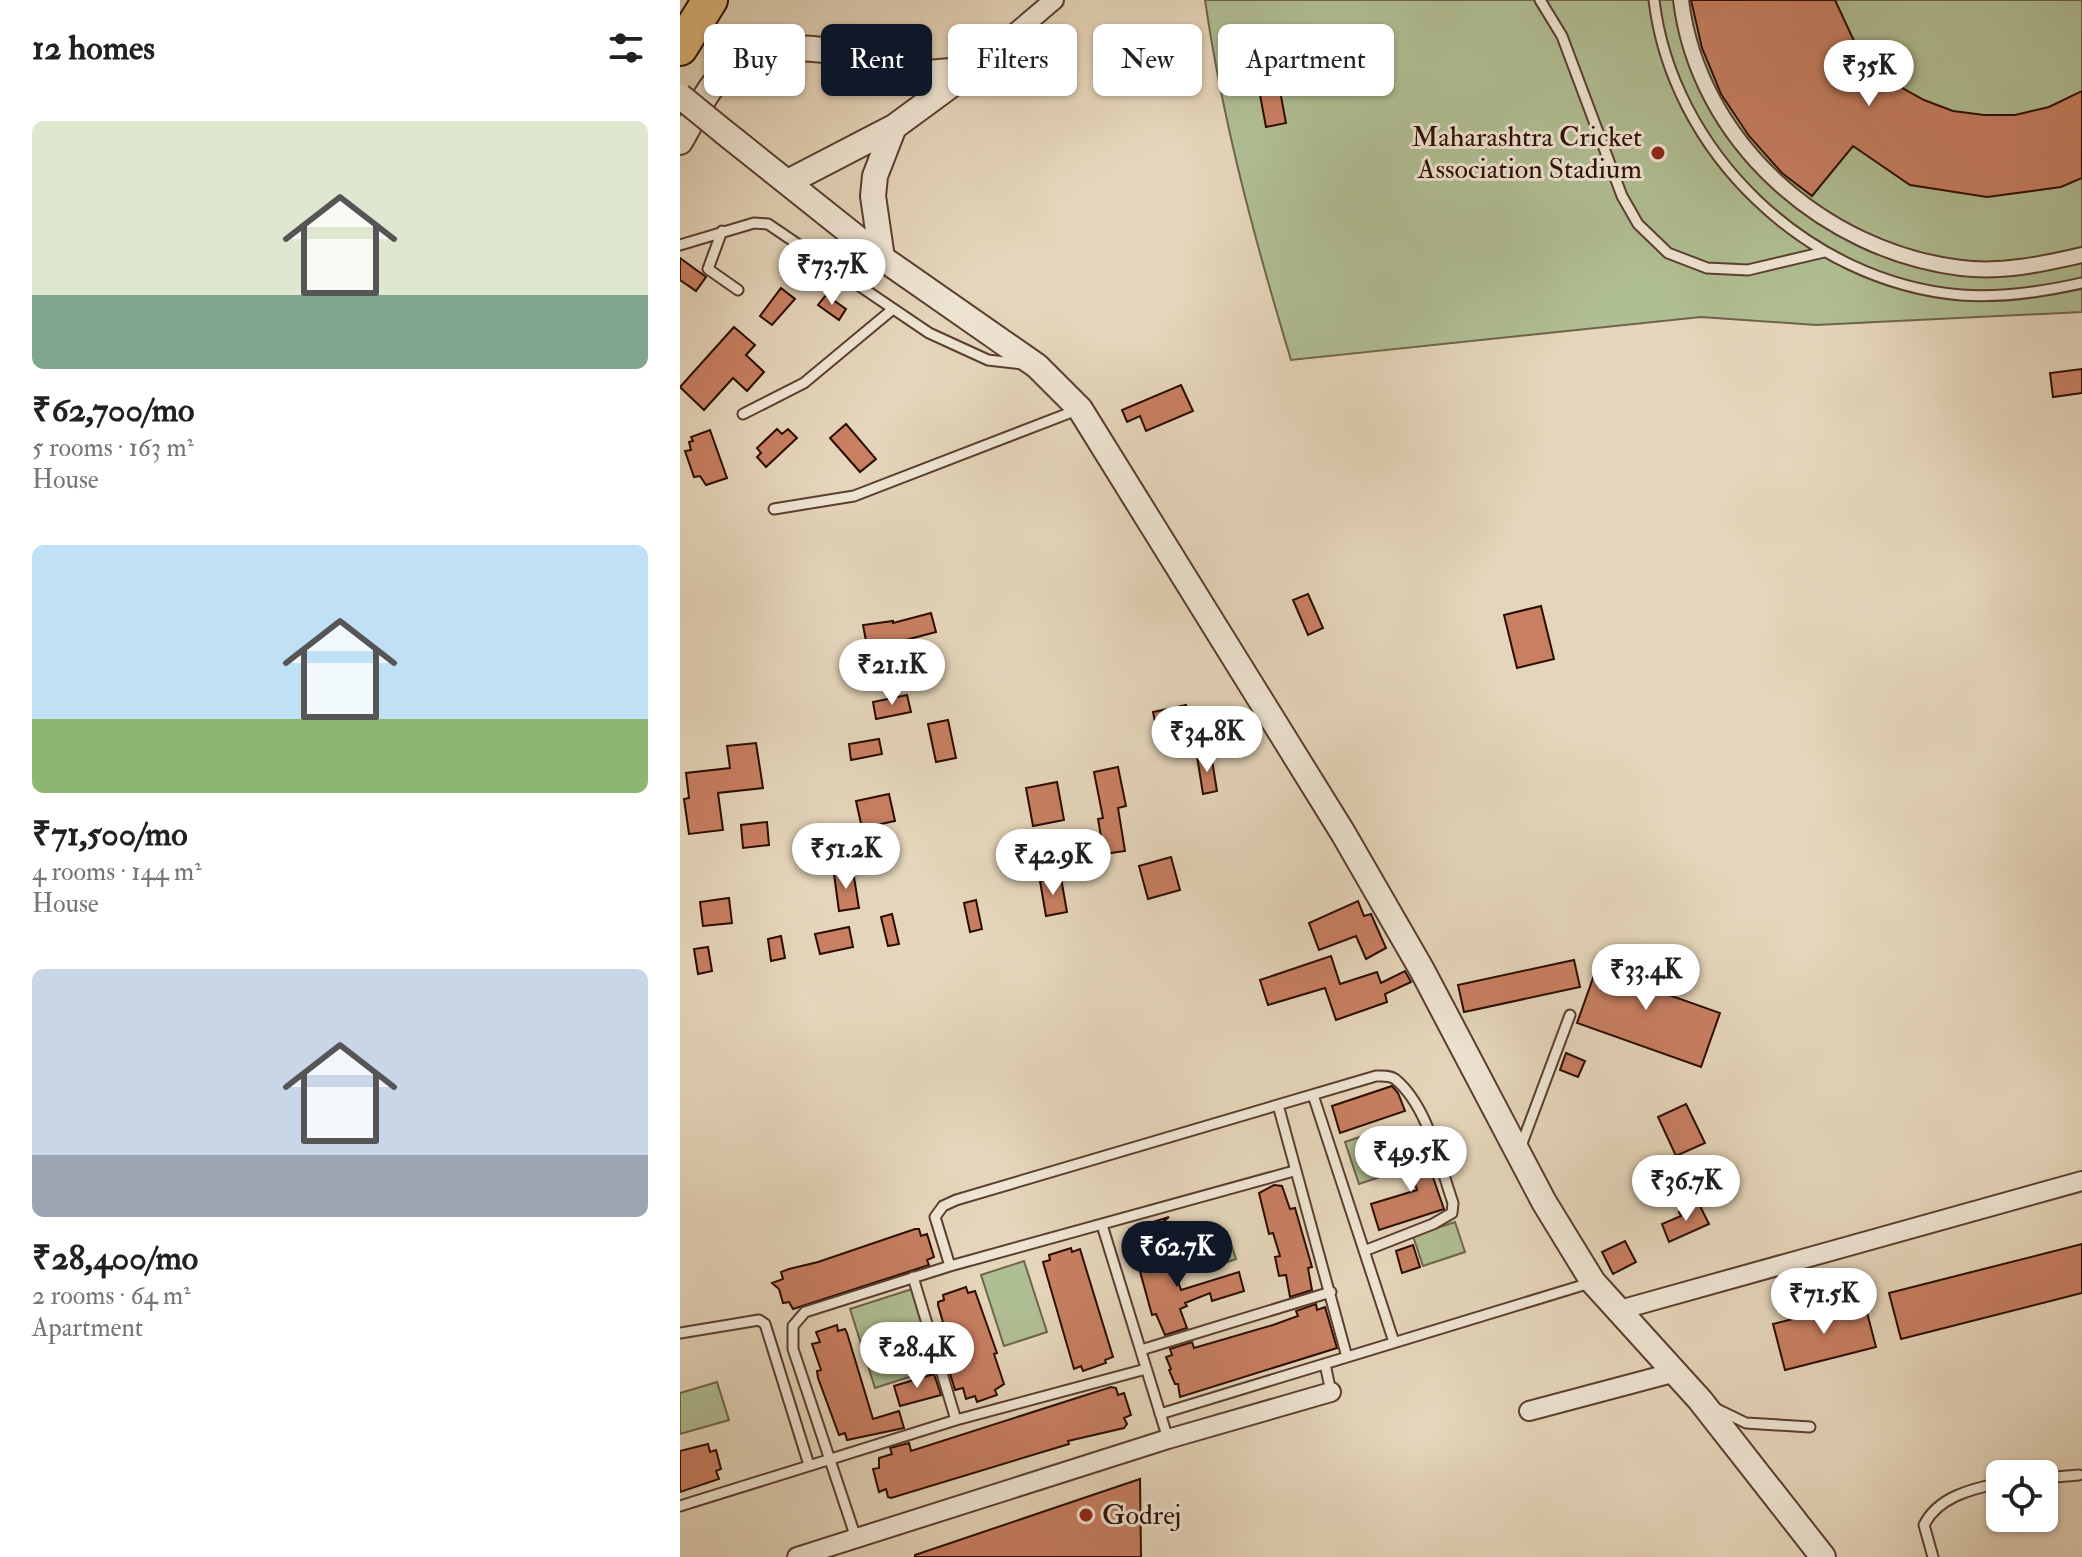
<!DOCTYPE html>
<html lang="en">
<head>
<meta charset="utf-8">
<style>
	body { margin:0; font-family:"IM FELL Double Pica",serif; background:#f6f6f6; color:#202124; height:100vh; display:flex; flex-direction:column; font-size:30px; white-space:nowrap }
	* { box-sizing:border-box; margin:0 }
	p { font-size:26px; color:#757577 }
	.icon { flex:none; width:44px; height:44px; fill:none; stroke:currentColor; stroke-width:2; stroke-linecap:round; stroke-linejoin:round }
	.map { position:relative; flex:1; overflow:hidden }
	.sheet { display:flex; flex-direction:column; background:#fff; width:680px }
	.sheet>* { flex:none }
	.top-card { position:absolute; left:24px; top:24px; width:760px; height:72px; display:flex; gap:16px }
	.fabs { position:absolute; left:1306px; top:1460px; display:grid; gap:16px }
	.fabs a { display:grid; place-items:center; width:72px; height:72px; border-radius:12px; background:#fff; box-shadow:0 2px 6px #0004; font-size:40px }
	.price { position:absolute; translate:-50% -68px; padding:0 18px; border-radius:28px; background:#fff; color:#222; font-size:26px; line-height:52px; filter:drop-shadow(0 2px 4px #0008) }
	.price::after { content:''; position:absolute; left:50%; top:48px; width:24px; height:18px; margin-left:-12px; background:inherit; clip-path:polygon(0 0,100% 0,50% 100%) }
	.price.active { background:#111827; color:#fff }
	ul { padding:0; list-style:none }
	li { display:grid; align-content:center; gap:16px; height:424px; padding:0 32px }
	li span { display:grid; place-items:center; height:248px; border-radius:12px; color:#555 }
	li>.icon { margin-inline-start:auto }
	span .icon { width:144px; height:144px; fill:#fffc; stroke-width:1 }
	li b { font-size:34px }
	h2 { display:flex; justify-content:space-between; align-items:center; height:96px; padding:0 32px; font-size:34px }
	.pill { padding:0 28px; border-radius:12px; background:#fff; box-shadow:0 2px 6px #0004; font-size:28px; line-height:72px }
	.pill.active { background:#111827; color:#fff }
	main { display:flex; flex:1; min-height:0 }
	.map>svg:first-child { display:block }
	.green { fill:#b0be93; stroke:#6e654a; stroke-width:2 }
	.building { fill:#c87f62; stroke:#2b0c00; stroke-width:2 }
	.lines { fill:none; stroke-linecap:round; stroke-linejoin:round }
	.service-casing { stroke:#5a3e2e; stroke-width:13 }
	.pedestrian-casing { stroke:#5a3e2e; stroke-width:18 }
	.minor-casing { stroke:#5a3e2e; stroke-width:22 }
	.tertiary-casing { stroke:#5a3e2e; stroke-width:28 }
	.motorway-casing { stroke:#2b0c00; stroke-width:38 }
	.service { stroke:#eee4d2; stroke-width:9 }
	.pedestrian { stroke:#eee4d2; stroke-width:14 }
	.minor { stroke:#eee4d2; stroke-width:18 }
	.tertiary { stroke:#eee4d2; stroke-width:24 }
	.motorway { stroke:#e2ba7d; stroke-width:34 }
	.tertiary-bridge-casing { stroke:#5a3e2e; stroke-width:28; stroke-linecap:butt }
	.tertiary-bridge { stroke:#eee4d2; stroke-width:24 }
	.poi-dot { fill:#8f2418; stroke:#eee4d2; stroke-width:3 }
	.labels { text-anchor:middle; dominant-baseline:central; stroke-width:6; stroke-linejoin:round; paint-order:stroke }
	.poi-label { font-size:28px; fill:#2b0c00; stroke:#eee4d2; text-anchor:end }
</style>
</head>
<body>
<main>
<section class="sheet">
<h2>12 homes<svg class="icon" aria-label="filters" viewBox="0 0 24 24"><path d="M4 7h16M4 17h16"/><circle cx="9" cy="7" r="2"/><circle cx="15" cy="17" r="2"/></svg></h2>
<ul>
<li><span style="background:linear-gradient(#dfe7d0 70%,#7fa58c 0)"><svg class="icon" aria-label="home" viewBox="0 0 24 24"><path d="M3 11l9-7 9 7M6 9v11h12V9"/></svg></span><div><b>₹62,700/mo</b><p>5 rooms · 163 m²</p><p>House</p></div></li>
<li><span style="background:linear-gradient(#bfe0f5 70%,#8fb573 0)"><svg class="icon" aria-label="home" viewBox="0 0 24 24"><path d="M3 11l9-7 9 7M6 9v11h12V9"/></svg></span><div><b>₹71,500/mo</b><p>4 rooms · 144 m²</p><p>House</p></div></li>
<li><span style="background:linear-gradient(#c9d6e8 75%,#9aa5b1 0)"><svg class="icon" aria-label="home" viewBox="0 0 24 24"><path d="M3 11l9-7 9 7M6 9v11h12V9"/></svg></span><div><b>₹28,400/mo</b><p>2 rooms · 64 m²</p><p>Apartment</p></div></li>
</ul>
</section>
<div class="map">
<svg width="1402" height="1557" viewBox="0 0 1402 1557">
	<rect width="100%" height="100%" fill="#e5d5ba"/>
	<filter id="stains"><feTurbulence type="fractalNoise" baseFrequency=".0025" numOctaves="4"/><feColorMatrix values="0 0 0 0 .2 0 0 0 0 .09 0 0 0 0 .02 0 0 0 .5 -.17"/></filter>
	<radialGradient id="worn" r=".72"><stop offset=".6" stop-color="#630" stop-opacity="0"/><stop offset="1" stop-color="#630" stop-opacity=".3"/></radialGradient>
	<path class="green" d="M525,0H1402V312L1136,325L1021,317L611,360C575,241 543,123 525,0Z
		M710,1127L724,1169L679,1184L665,1142Z
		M775,1222L785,1252L743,1266L733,1236Z
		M547,1232L556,1259L518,1272L509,1245Z
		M344,1261L367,1332L324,1346L301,1275Z
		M232,1289L257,1368L195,1388L170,1309Z
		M37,1382L49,1420L0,1434V1393Z"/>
	<path class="building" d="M1011,0H1155L1174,41L1194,65L1217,85L1244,100L1273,111L1304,115H1335L1369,107L1402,91V178L1381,187L1307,197L1230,185L1173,146L1132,196L1102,173L1069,136L1041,94L1022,48Z
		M598,80L606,123L586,127L578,84Z
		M0,258L26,277L16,291L0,280Z
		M101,288L115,299L92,325L80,316Z
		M146,295L166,309L159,320L138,305Z
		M54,327L75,345L66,355L84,372L67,391L53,378L24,410L0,387Z
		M1402,369V393L1373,397L1370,373Z
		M501,385L513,411L466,431L460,416L447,422L442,410Z
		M166,424L196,459L180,472L150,438Z
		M97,429L102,434L108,429L117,438L86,467L77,457L81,453L77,448Z
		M30,430L47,478L26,485L20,476L14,477L5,451L11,450L9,442L13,441L11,437Z
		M628,594L643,628L628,635L613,600Z
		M861,606L874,659L837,668L824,615Z
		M251,613L256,632L218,642L222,659L191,667L183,625L213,621V623Z
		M227,695L231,712L196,719L193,702Z
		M506,705L513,740L480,747L473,712Z
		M268,720L276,758L256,762L248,724Z
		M199,739L202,754L171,760L169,744Z
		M76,743L83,788L38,793L43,830L9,834L4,799L9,798L6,773L50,768L47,746Z
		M531,754L537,791L523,794L517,756Z
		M438,767L446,806L438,808L445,851L424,854L418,819L423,818L414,772Z
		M377,782L384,820L353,826L346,788Z
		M209,794L215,821L182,828L176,801Z
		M87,822L89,845L63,848L61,825Z
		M165,826L167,844L144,847L142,829Z
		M491,857L500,890L468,899L459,866Z
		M173,871L179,908L159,911L154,874Z
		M381,878L387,912L366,916L360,881Z
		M49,898L52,923L23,926L20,902Z
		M296,900L302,929L290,932L284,903Z
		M678,901L684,916L691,914L706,948L686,959L676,936L639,950L629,923Z
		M212,914L219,944L208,946L201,917Z
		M169,927L173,947L140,954L135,934Z
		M101,936L105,958L91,961L88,939Z
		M28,947L32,971L18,974L14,949Z
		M923,950L976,969L969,988L1040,1013L1021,1067L897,1023Z
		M651,956L660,984L697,972L701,983L725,971L731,982L705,994L707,1002L656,1020L645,988L588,1005L580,980Z
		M894,960L900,987L784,1012L778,985Z
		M886,1053L905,1061L898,1077L880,1070Z
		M712,1086L718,1093L725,1111L660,1133L652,1106Z
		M1006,1104L1025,1143L996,1156L978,1117Z
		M741,1143L764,1209L699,1230L691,1204L737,1190L724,1148Z
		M594,1185L602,1186L610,1209L615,1208L632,1267L628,1268L632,1290L610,1297L606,1275L599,1276L595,1257L600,1256L593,1233L589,1234L579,1193Z
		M1018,1202L1029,1224L989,1242L982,1224L1001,1216L999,1212Z
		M489,1217L459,1242L450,1229Z
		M235,1229H239L241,1236L247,1234L254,1257L247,1260L249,1265L113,1309L109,1302L103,1303L99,1289L92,1283L103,1279L101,1272L109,1269L138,1262Z
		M945,1241L956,1262L933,1274L922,1252Z
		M1402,1244V1293L1221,1339L1209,1293Z
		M733,1245L740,1267L722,1273L716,1251Z
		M487,1247L501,1290L559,1272L564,1291L532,1301L530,1293L505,1303L507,1306L500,1309L507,1328L485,1335L476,1314L472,1315L456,1257Z
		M391,1248L392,1252L400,1249L433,1357L425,1360L426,1363L403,1371L401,1366L394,1369L363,1262L370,1260L369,1255Z
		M286,1287L288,1293L295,1291L317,1353L314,1354L324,1384L315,1390L317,1395L297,1402L295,1396L286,1399L283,1388L275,1390L269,1370L275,1368L274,1360L258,1305V1302L264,1300L263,1295Z
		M1184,1301L1196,1347L1105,1370L1093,1324Z
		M636,1304L637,1310L645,1307L657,1348L500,1397L498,1384H495L489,1370L491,1369L486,1357L492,1355L490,1349L512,1342L514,1348L593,1325L618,1316L616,1311Z
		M157,1325L158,1331L165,1329L167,1333L193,1419L219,1411L224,1428L167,1440L165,1433L159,1435L138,1378L137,1371L141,1370L132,1344L140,1342L136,1332Z
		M254,1374L261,1395L220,1406L214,1386Z
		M431,1387L436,1388L438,1395L444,1393L451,1415L444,1418L447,1424L444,1428L388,1441L389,1444L211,1498L208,1497L206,1489L199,1492L193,1469L199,1468V1458L212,1454L210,1448L229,1443L231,1451Z
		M28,1444L30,1452L36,1450L41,1469L36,1471L39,1479L0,1492V1451Z
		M460,1479L461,1557H235V1555Z"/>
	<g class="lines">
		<g class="service-casing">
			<path id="service" d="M860,0L882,36L942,196L958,224L988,253L1027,268L1068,270L1144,252
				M974,0C992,152 1127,282 1281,295C1322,298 1362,292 1402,283
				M42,231L28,269L58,290
				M0,245L74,223L88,224L249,333L308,360L342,364
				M63,414L124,383L213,309
				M94,509L174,496L397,410
				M633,1095L714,1342
				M598,1105L667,1357
				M841,1146L890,1015
				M422,1225L488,1439
				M270,1266L255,1217L263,1206L276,1200L696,1076C703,1076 709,1075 715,1079C748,1106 759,1163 773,1203L772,1213L753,1224L684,1251
				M233,1277L276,1420
				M0,1333L79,1320L85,1324L129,1465
				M461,1350L651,1292
				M645,1364L651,1392
				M1037,1409L1066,1423L1130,1427
				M480,1414L910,1283
				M1364,1478L1399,1475
				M0,1506L276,1420L466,1369
				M176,1538L113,1349V1326L125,1312L270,1266L614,1171
				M1253,1557L1244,1525C1258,1497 1291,1489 1320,1483"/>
		</g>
		<g class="pedestrian-casing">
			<path id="pedestrian" d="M1001,0C1018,141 1143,251 1281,268C1322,273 1363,264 1402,255"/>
		</g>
		<g class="minor-casing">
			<path id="minor" d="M293,69L374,0
				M936,1311L1402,1181
				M849,1411L992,1373
				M117,1557L488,1439L651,1392"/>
		</g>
		<g class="tertiary-casing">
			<path id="tertiary" d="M44,132L202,258L357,366L400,409L663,833L742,970L864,1202L913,1282L1020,1400L1143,1557
				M0,142C13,120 25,91 43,74C74,44 127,44 166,55C178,59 189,66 201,69C230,77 263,71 293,69
				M108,182L214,127L293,69
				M202,258L193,196L195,176L214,127"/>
		</g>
		<g class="motorway-casing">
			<path id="motorway" d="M0,48L30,0"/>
		</g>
		<use href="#service" class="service"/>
		<use href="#pedestrian" class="pedestrian"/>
		<use href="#minor" class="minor"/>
		<use href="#tertiary" class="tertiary"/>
		<use href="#motorway" class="motorway"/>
		<g class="tertiary-bridge-casing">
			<path id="tertiary-bridge" d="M0,96L44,132"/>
		</g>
		<use href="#tertiary-bridge" class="tertiary-bridge"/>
	</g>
	<g class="poi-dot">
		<circle cx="978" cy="153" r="8"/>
		<circle cx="406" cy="1515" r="8"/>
	</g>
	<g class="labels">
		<g class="poi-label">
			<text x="962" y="137">Maharashtra Cricket<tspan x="962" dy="32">Association Stadium</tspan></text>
			<text x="422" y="1515" text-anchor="start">Godrej</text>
		</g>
	</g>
	<rect width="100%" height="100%" filter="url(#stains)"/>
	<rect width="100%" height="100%" fill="url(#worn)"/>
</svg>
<div class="fabs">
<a><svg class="icon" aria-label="locate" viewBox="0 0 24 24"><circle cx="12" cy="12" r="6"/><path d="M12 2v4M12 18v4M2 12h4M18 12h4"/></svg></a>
</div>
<b class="price" style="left:1189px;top:108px">₹35K</b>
<b class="price" style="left:152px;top:307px">₹73.7K</b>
<b class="price" style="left:212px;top:707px">₹21.1K</b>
<b class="price" style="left:527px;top:774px">₹34.8K</b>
<b class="price" style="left:166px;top:891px">₹51.2K</b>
<b class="price" style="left:373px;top:897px">₹42.9K</b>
<b class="price" style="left:966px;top:1012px">₹33.4K</b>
<b class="price" style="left:731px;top:1194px">₹49.5K</b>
<b class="price" style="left:1006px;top:1223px">₹36.7K</b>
<b class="price active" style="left:497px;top:1289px">₹62.7K</b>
<b class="price" style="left:1144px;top:1336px">₹71.5K</b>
<b class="price" style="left:237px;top:1390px">₹28.4K</b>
<div class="top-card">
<a class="pill">Buy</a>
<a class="pill active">Rent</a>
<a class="pill">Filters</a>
<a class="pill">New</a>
<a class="pill">Apartment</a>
</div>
</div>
</main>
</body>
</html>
